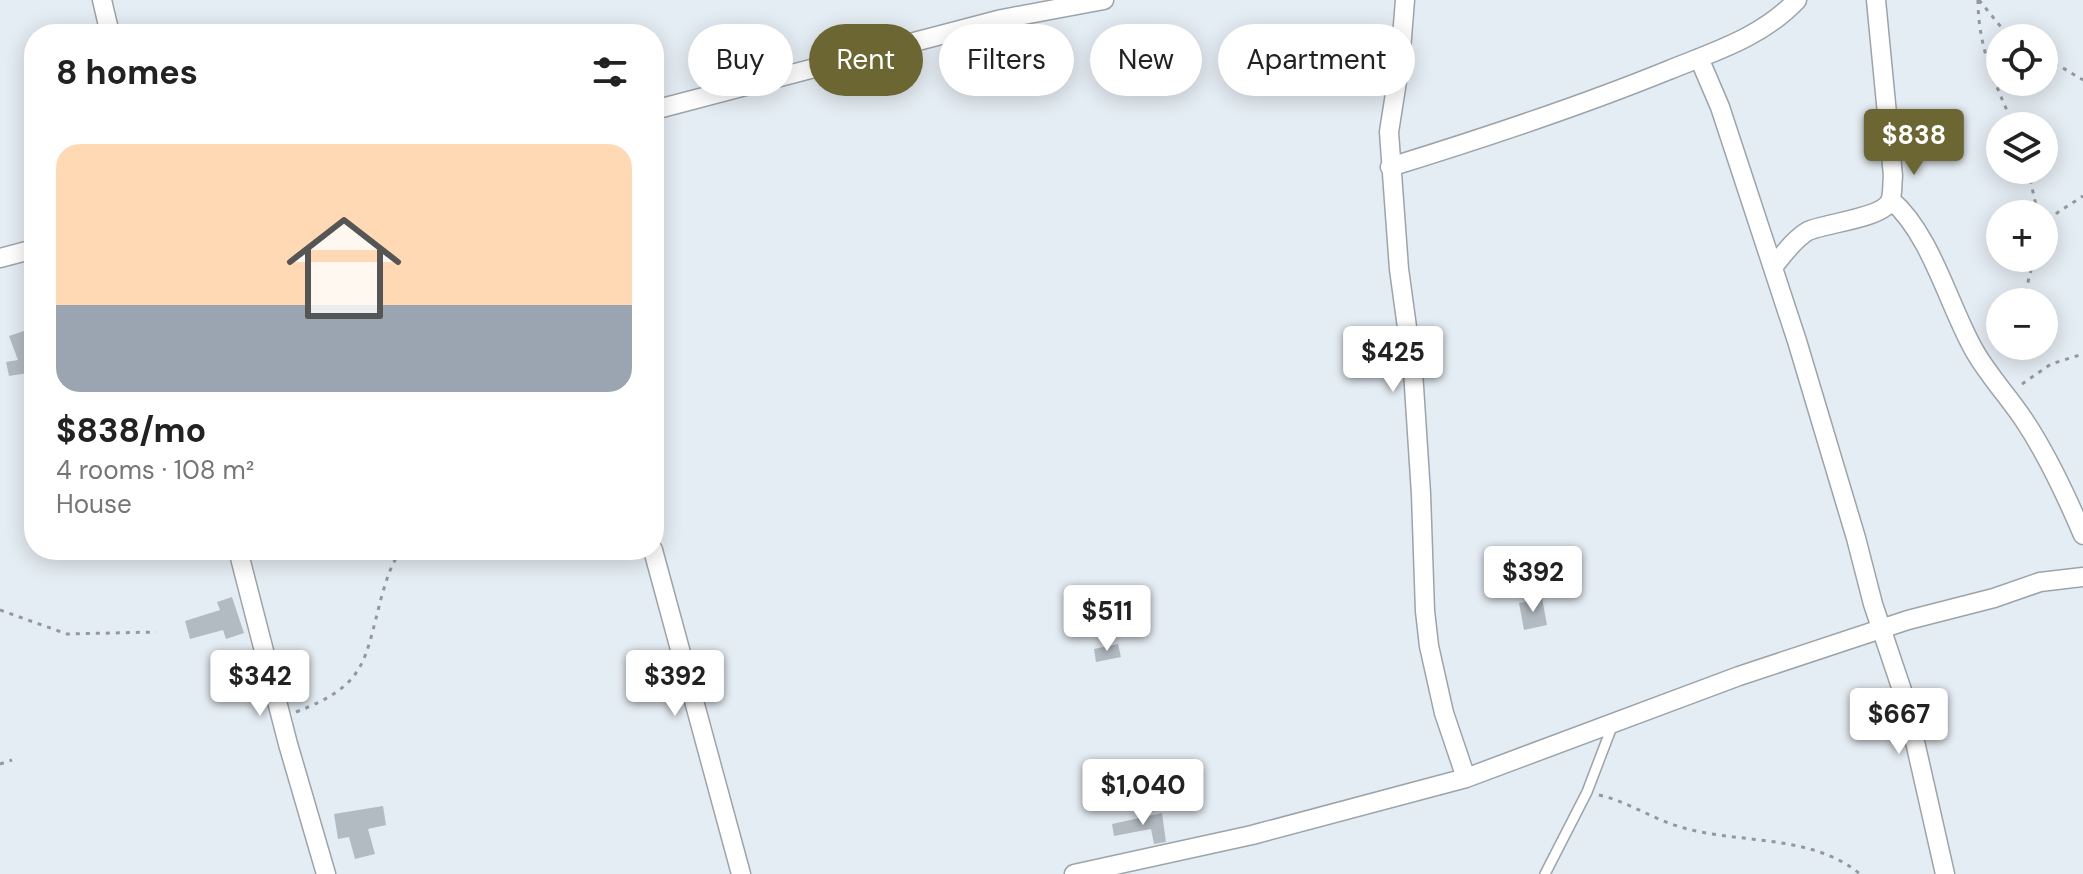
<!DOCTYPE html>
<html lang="en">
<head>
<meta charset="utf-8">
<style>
	body { margin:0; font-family:"DM Sans",sans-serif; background:#f2f2f2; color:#222; height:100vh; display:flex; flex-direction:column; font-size:30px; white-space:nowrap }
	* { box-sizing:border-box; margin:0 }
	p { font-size:26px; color:#767676 }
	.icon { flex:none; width:44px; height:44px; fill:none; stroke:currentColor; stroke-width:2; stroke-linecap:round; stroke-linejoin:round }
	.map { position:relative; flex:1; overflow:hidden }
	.details { position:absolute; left:24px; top:24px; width:640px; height:536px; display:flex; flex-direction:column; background:#fff; border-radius:32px; box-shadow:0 4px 20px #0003 }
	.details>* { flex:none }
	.top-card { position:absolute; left:688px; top:24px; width:760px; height:72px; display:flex; gap:16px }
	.controls { position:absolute; left:1986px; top:24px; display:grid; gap:16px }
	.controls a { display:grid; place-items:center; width:72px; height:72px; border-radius:50%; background:#fff; box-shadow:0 4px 20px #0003; font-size:40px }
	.price { position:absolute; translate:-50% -68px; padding:0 18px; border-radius:8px; background:#fff; color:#222; font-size:26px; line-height:52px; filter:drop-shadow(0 2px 4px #0008) }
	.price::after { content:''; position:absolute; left:50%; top:48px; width:24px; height:18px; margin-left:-12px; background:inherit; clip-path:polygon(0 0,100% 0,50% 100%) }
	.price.selected { background:#6b6632; color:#fff }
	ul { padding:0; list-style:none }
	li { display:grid; align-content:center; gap:16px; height:424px; padding:0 32px }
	li span { display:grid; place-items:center; height:248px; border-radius:24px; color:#555 }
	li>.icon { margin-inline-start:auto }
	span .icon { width:144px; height:144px; fill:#fffc; stroke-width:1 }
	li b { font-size:34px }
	h2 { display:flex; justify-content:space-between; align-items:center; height:96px; padding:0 32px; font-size:34px }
	.chip { padding:0 28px; border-radius:36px; background:#fff; box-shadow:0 4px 20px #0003; font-size:28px; line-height:72px }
	.chip.selected { background:#6b6632; color:#fff }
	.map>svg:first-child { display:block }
	.building { fill:#b3bbc2 }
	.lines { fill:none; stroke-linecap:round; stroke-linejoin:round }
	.lane-casing { stroke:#9ca4aa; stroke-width:12 }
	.street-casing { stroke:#9ca4aa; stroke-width:21 }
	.path { stroke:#92989d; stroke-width:3; stroke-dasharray:4 6; stroke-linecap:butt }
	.lane { stroke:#fff; stroke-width:9 }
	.street { stroke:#fff; stroke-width:18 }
</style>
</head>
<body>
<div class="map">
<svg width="2083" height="874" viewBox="0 0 2083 874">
	<rect width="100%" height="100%" fill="#e5edf4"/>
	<path class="building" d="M30,329L34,372L9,376L6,362L18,360L9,336Z
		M232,597L244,633L226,639L223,630L190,639L185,621L220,610L217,602Z
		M1542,598L1547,625L1524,630L1519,603Z
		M1118,644L1121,657L1096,662L1094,649Z
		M383,806L386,825L368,829L375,854L355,859L349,837L338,839L334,814Z
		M1162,813L1166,842L1154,844L1151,829L1114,836L1112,824Z"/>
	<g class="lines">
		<g class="lane-casing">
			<path id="lane" d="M1545,874L1587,792L1613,724"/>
		</g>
		<g class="street-casing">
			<path id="street" d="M102,0L110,34
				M1405,0L1400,62L1389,132L1399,269L1413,371L1421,494L1425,611L1429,646L1444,713L1466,778
				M1699,58L1720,107L1797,341L1856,538L1873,604L1906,702L1945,874
				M654,110L1002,19L1104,0
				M1390,167C1484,138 1578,107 1669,70C1716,51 1762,37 1797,0
				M1891,200C1931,234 1948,304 1974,350C1988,375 2008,396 2024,420C2048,456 2066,495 2083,535
				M0,258L34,249
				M1773,267C1783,255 1794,239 1808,231C1826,223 1883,218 1890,201C1893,195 1892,184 1893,176L1876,0
				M238,550L288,744L326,874
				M653,550L741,874
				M1074,874L1252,835L1466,778L1739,676L1908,620L1994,598L2040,582L2083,577"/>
		</g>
		<path class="path" d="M1978,0C1978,47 1995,84 2014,126
			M1979,0L2010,38
			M2044,62L2063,68L2083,80
			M2028,170L2038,214
			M2044,230L2057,213L2083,196
			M2023,302L2034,258
			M1994,346L2000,339
			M2022,384L2051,364L2083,354
			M0,610L67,634L156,632
			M296,712C367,685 364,662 382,595C387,579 391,563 402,550
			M0,764L12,760
			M1599,795C1629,802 1654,820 1684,828C1741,844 1812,834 1860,874"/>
		<use href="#lane" class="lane"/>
		<use href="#street" class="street"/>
	</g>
</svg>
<div class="controls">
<a><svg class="icon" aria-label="locate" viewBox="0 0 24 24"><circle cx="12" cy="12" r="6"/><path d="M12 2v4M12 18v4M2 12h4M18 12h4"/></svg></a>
<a><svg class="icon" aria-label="layers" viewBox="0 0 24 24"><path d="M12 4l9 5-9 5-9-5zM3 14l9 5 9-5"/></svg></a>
<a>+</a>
<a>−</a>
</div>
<b class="price selected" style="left:1914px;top:177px">$838</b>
<b class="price" style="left:1393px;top:394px">$425</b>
<b class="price" style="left:1533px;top:614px">$392</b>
<b class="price" style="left:1107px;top:653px">$511</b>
<b class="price" style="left:260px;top:718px">$342</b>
<b class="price" style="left:675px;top:718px">$392</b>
<b class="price" style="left:1899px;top:756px">$667</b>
<b class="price" style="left:1143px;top:827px">$1,040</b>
<div class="top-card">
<a class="chip">Buy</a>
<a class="chip selected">Rent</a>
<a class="chip">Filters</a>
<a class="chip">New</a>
<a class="chip">Apartment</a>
</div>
<section class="details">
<h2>8 homes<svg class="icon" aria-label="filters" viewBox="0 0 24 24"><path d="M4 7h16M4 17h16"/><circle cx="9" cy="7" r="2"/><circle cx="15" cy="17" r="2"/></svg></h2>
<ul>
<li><span style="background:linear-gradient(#ffd9b3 65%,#9aa5b1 0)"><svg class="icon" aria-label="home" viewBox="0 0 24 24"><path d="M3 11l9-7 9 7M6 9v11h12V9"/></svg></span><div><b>$838/mo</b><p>4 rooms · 108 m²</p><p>House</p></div></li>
</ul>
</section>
</div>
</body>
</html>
